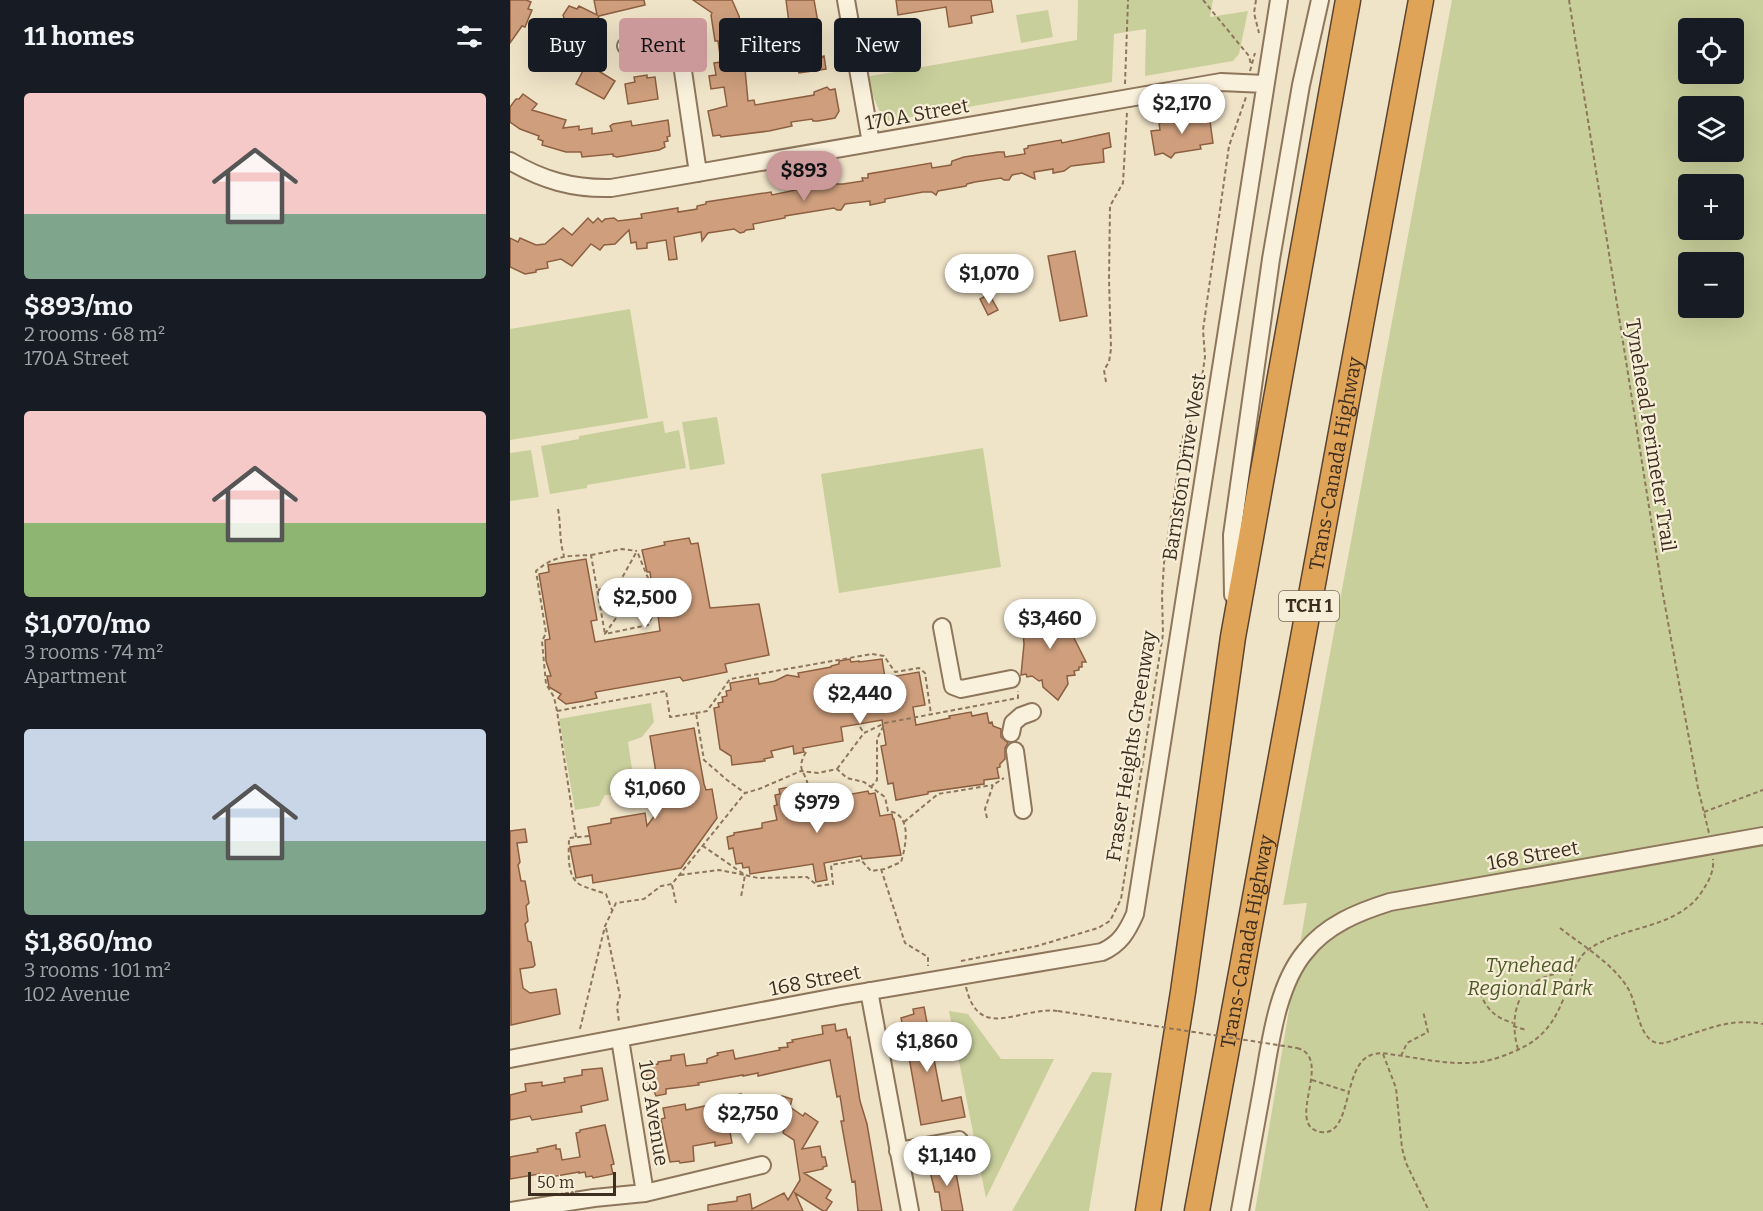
<!DOCTYPE html>
<html lang="en">
<head>
<meta charset="utf-8">
<style>
	body { margin:0; font-family:Bitter,serif; background:#242831; color:#f1f3f6; height:100vh; display:flex; flex-direction:column; font-size:22px; white-space:nowrap }
	* { box-sizing:border-box; margin:0 }
	p { font-size:20px; color:#9ea1a6 }
	.icon { flex:none; width:33px; height:33px; fill:none; stroke:currentColor; stroke-width:2; stroke-linecap:round; stroke-linejoin:round }
	.map { position:relative; flex:1; overflow:hidden }
	.sheet { display:flex; flex-direction:column; background:#171b24; width:510px }
	.sheet>* { flex:none }
	.banner { position:absolute; left:18px; top:18px; width:570px; height:54px; display:flex; gap:12px }
	.buttons { position:absolute; left:1168px; top:18px; display:grid; gap:12px }
	.buttons a { display:grid; place-items:center; width:66px; height:66px; border-radius:6px; background:#171b24; box-shadow:0 6px 24px #0002; font-size:30px }
	.scale { position:absolute; left:18px; bottom:15px; width:88px; box-sizing:border-box; padding-left:6px; border:3px solid #3d2e20; border-top:0; font-size:16px; line-height:21px; white-space:nowrap; color:#3d2e20; -webkit-text-stroke:4px #f7eed8; paint-order:stroke }
	.price { position:absolute; translate:-50% -51px; padding:0 14px; border-radius:21px; background:#fff; color:#222; font-size:20px; line-height:39px; filter:drop-shadow(0 2px 3px #0008) }
	.price::after { content:''; position:absolute; left:50%; top:36px; width:18px; height:14px; margin-left:-9px; background:inherit; clip-path:polygon(0 0,100% 0,50% 100%) }
	.price.selected { background:#cc999b; color:#111 }
	ul { padding:0; list-style:none }
	li { display:grid; align-content:center; gap:12px; height:318px; padding:0 24px }
	li span { display:grid; place-items:center; height:186px; border-radius:6px; color:#555 }
	li>.icon { margin-inline-start:auto }
	span .icon { width:108px; height:108px; fill:#fffc; stroke-width:1 }
	li b { font-size:26px }
	h2 { display:flex; justify-content:space-between; align-items:center; height:72px; padding:0 24px; font-size:26px }
	.pill { padding:0 21px; border-radius:6px; background:#171b24; box-shadow:0 6px 24px #0002; font-size:21px; line-height:54px }
	.pill.selected { background:#cc999b; color:#111 }
	main { display:flex; flex:1; min-height:0 }
	.map>svg:first-child { display:block }
	.green { fill:#c9cf9b; fill-rule:evenodd }
	.building { fill:#cf9f7d; stroke:#8d5f41; stroke-width:1.5 }
	.lines { fill:none; stroke-linecap:round; stroke-linejoin:round }
	.minor-casing { stroke:#8d765c; stroke-width:20 }
	.highway-casing { stroke:#5b4430; stroke-width:27 }
	.path { stroke:#8d765c; stroke-width:2; stroke-dasharray:4.5 3; stroke-linecap:butt }
	.minor { stroke:#faf1dc; stroke-width:16 }
	.highway { stroke:#e0a458; stroke-width:24 }
	.path-bridge { stroke:#8d765c; stroke-width:2; stroke-dasharray:4.5 3; stroke-linecap:butt }
	.labels { text-anchor:middle; dominant-baseline:central; stroke-width:4.5; stroke-linejoin:round; paint-order:stroke }
	.shield { fill:#f7eed8; stroke:#756857; stroke-width:1.5 }
	.shield-label { font-size:18px; font-weight:bold; fill:#3d2e20 }
	.street-label { font-size:20px; fill:#3d2e20; stroke:#f7eed8 }
	.park-label { font-size:20px; font-style:italic; fill:#4d5a26; stroke:#f7eed8 }
</style>
</head>
<body>
<main>
<section class="sheet">
<h2>11 homes<svg class="icon" aria-label="filters" viewBox="0 0 24 24"><path d="M4 7h16M4 17h16"/><circle cx="9" cy="7" r="2"/><circle cx="15" cy="17" r="2"/></svg></h2>
<ul>
<li><span style="background:linear-gradient(#f6c9c9 65%,#7fa58c 0)"><svg class="icon" aria-label="home" viewBox="0 0 24 24"><path d="M3 11l9-7 9 7M6 9v11h12V9"/></svg></span><div><b>$893/mo</b><p>2 rooms · 68 m²</p><p>170A Street</p></div></li>
<li><span style="background:linear-gradient(#f6c9c9 60%,#8fb573 0)"><svg class="icon" aria-label="home" viewBox="0 0 24 24"><path d="M3 11l9-7 9 7M6 9v11h12V9"/></svg></span><div><b>$1,070/mo</b><p>3 rooms · 74 m²</p><p>Apartment</p></div></li>
<li><span style="background:linear-gradient(#c9d6e8 60%,#7fa58c 0)"><svg class="icon" aria-label="home" viewBox="0 0 24 24"><path d="M3 11l9-7 9 7M6 9v11h12V9"/></svg></span><div><b>$1,860/mo</b><p>3 rooms · 101 m²</p><p>102 Avenue</p></div></li>
</ul>
</section>
<div class="map">
<svg width="1253" height="1211" viewBox="0 0 1253 1211">
	<rect width="100%" height="100%" fill="#f0e4c8"/>
	<path class="green" d="M568,0H703L700,17L738,11L729,54L723,61L635,76L636,29L604,34L602,82L378,121L372,117L355,77L567,40Z
		M942,0H1253V1211H745L797,903L773,905ZM1179,28H1224V74H1179ZM1179,106H1224V152H1179ZM1179,184H1224V230H1179ZM1179,262H1224V308H1179Z
		M538,10L543,37L511,43L506,15Z
		M120,309L138,418L0,440V329Z
		M207,417L215,464L180,470L172,422Z
		M153,421L155,433L169,430L176,468L77,485V488L40,494L31,446L69,439V436Z
		M473,448L491,567L329,593L311,474Z
		M21,450L29,497L0,501V453Z
		M141,703L144,722L132,737L118,742L125,789C115,797 107,794 95,795L89,806L65,810L49,719Z
		M439,1011L458,1014L491,1059H544L476,1198Z
		M582,1072L602,1073L579,1211H502Z"/>
	<path class="building" d="M0,0H16L21,2L18,9L22,10L15,27L12,26L0,43Z
		M84,0H134L135,5L89,16L80,39L50,25L54,18L53,15L59,6L67,9L69,6L87,15Z
		M183,0H222L229,16L231,26L234,28L235,32L233,35L234,42L217,65L232,62L235,69L238,101L244,100L245,105L304,95V92L317,87L320,90L325,89L329,111L325,118L308,121H303L302,119L281,122L282,126L259,131L211,137L210,135L203,136L198,111L217,106L214,87L201,89L199,76L206,75L204,63L211,62L208,41H205L201,15L202,13Z
		M276,0H304L309,28L305,29L308,48L311,57L314,56L316,69L289,73L281,38Z
		M386,0H481L483,12L461,16L462,23L439,27L436,7L388,15Z
		M48,41L77,42V64L105,81L94,99L66,84L76,65H47V60L42,54L48,48Z
		M137,75V78L145,77L148,99L118,104L115,84L125,82L124,77Z
		M13,94L27,104L22,110L56,120L53,128L69,126V130L82,128V134L102,131L100,126L103,124L121,121L122,126L158,120L160,136L157,137L158,141L154,142L155,147L149,150L107,157L103,156V154L72,157L71,152H56L32,145L33,141L28,139L29,136L10,129L0,122V107L6,99H9Z
		M699,114L703,143L690,145L691,149L665,153L661,158L653,153L645,155L641,131L650,130L649,123Z
		M599,133L601,147L593,149L594,162L561,166L554,171L543,173V169L524,172L525,179L512,173L502,175L499,180H494L491,178L465,182L457,184L456,186L428,191L426,195L422,192H413L375,199V202L360,205V201L335,204L331,210H327L324,208L275,216V218L243,224L244,229L236,230L234,232L230,233L224,229L198,233L192,241L191,232L164,237L167,259L159,260L156,240L137,243V248L127,249L126,242L121,243L119,230L105,244L94,245L90,250L81,244L62,266L51,259L37,262L38,268L26,270V272L15,274L0,267V238L8,242L10,238L26,245L35,244L53,228L62,235L78,218L83,223L88,218L92,222L95,219L104,218L108,221L132,218L131,214L168,208V212L187,209V206L196,204V202L261,192L262,195L286,190V189L292,188V186L324,181L325,184H333L353,181L352,178H358V174L387,169L421,163L422,168L441,165L442,161L454,157L488,152H494L495,157L515,154L514,149L518,148V146L551,140L552,143Z
		M565,251L577,316L550,321L538,256Z
		M479,294L488,310L478,315L470,299Z
		M179,538L181,544L188,543L200,608L249,604L259,655L215,664L217,672L173,681L170,677L85,692L87,698L74,701L56,704L48,698L51,694L39,687L37,676H41L36,661L35,640L40,639L29,574L39,572L38,565L76,559L87,620L81,621L85,642L150,631L148,615L153,614L149,594L147,586L142,587L140,572H137L132,550L155,545L154,542Z
		M542,605V611L551,609L558,614L561,632L576,662H572V667H569V670L564,671L565,675L557,676L558,684L548,700L533,687L532,680L529,681L522,676L517,677L516,674L511,675L514,644L512,622L515,617L525,615L524,609Z
		M340,659L341,662L349,661V662L372,659L375,678L409,672L415,705L403,707L406,725L440,718L439,716L461,712L462,716L477,713L479,723L482,722L483,726L491,729V737L498,743L495,748V759L490,764V767L487,768L489,778L474,780V784L418,792V794L386,800L383,783L378,784L371,746L376,745L372,720L331,727L333,741L293,748L294,752L284,754L283,746L261,751L263,757L254,759L255,761L222,765L221,756L210,749L204,708L209,707L208,703L213,702L212,697L217,696L216,691L221,690L220,683L248,678L249,684L265,681L277,675L289,677L288,673L321,667V666L329,664V661Z
		M184,728L194,784L196,790L202,789L207,818L171,868L83,883L82,875L66,878L60,847L81,844L78,827L101,823V819L135,813L137,826L164,789L149,791L140,736Z
		M286,786V791L291,790L293,803L358,791L359,794L365,793L370,816L382,814L383,819H384L391,855L352,859L351,856L314,863L317,880L306,882L303,864L240,874L239,867L233,868L232,863L226,864L223,848L219,849L217,837L224,835V833L252,828V823L267,820L264,806L267,805L265,795L270,794L269,789Z
		M15,829L17,842L7,843L10,862L8,865L11,881H15L19,903L16,906L18,921L15,924L18,941L21,942L25,965L23,967L10,969L13,988L20,993L46,989L50,1014L1,1025L0,831Z
		M414,1007L432,1101L451,1097L455,1117L411,1125L400,1063L399,1056H400L397,1038L394,1033L391,1018L404,1014L403,1009Z
		M325,1024L326,1031L336,1029L338,1038L340,1037L350,1101L357,1124L372,1211H348L345,1181L342,1182L331,1121H334L330,1096L327,1097L320,1060L248,1076V1073L233,1076V1075L188,1083L189,1085L156,1089V1094L146,1096L141,1084L138,1085L136,1068H141V1065L148,1064V1062L161,1060V1056L174,1054L176,1066L197,1063V1059L208,1055L207,1053L223,1050L225,1059L270,1050L269,1048L278,1047L277,1043L283,1042L282,1040L313,1034L312,1026Z
		M92,1068L98,1100L71,1106L72,1112L22,1120L20,1116L0,1120V1095L16,1091L15,1084L32,1082V1086L55,1082L54,1078L72,1075V1070Z
		M231,1094L232,1104L255,1099L270,1103L272,1096L282,1099L280,1107L293,1116L295,1113L308,1122L292,1149L310,1146L312,1157H315L317,1166L313,1167V1169L294,1173L321,1190L316,1198L322,1202L316,1211H313L285,1193L293,1211H198V1205L227,1201V1197L240,1194L242,1209L274,1193L278,1200L290,1180L284,1140L273,1133L274,1130L241,1121L242,1128L220,1132L222,1143L205,1146V1142L183,1146L184,1161L170,1163L169,1161L160,1162L151,1119L155,1118L153,1108L175,1104L176,1110L204,1104L205,1109L224,1105L222,1096Z
		M95,1125L104,1164L101,1165L103,1174L83,1178L82,1176L76,1177L75,1172L69,1173V1172L30,1179L29,1174L0,1179V1157L28,1152L27,1149L46,1145V1149H50L52,1160L70,1157L66,1133L70,1132V1130Z
		M444,1162L453,1211H432L429,1192H425L419,1167Z"/>
	<g class="lines">
		<g class="minor-casing">
			<path id="minor" d="M336,0L361,143
				M116,46L168,37L188,173
				M0,161C32,180 63,189 101,188L711,82L755,84
				M723,595L722,535L761,259L791,85L810,0
				M432,627L443,686L451,689L501,679
				M501,733L503,723L511,716L522,712
				M505,751L513,810
				M359,991L400,1211
				M110,1039L135,1193
				M0,1059L331,996L592,952C610,944 617,932 625,914L769,0
				M388,1151L449,1140
				M1,1211L84,1198L135,1193L252,1165
				M730,1211C737,1171 745,1130 752,1090C760,1046 766,987 795,952C816,925 848,912 880,902L1253,836"/>
		</g>
		<g class="highway-casing">
			<g id="highway">
				<path d="M638,1211L673,992L723,637L838,0"/>
				<path id="s1" d="M687,1211L911,0"/>
			</g>
		</g>
		<path class="path" d="M693,0L739,56L741,65
			M746,0L744,13L749,33
			M1059,0L1152,589L1188,788L1199,833
			M740,71L745,53
			M615,84L618,0
			M596,382L594,370L599,362L601,349L599,279L600,206L613,183L617,112
			M48,509C51,525 49,540 54,556
			M81,555L112,549L127,551
			M88,590L108,585L127,551
			M106,618L95,634L138,625L146,608L140,583L127,551
			M47,711L156,691L160,717L186,713L194,760L217,780L235,793
			M186,713L197,711L220,679L362,654L374,656L385,672L409,668L415,673L421,714
			M350,727L354,733
			M296,752C286,770 294,769 298,785C300,793 299,802 300,811
			M327,769L354,733L375,723L508,698V691
			M361,787L367,780V739L375,723
			M1194,812L1253,790
			M477,818L475,809L483,785L494,778
			M394,822L428,794L483,785
			M79,836L59,838C59,852 56,875 69,884C76,888 88,891 96,894L102,910
			M66,837L47,711L44,697L36,684L32,641L36,633L26,571C45,555 57,556 81,555L95,634
			M371,869L395,943L418,957V966
			M170,875L209,870L235,875L231,897
			M162,885L166,903
			M96,928L110,996L107,1006L109,1022
			M1050,928C1073,946 1104,964 1119,990C1128,1006 1129,1047 1154,1043C1160,1042 1166,1039 1172,1037C1201,1028 1222,1018 1253,1024
			M451,961L527,946L588,928L600,921L611,899L653,634L652,595L654,563L673,437L686,409L689,397L695,357L693,330L719,146L736,97
			M456,987C469,1043 510,1006 548,1011
			M1017,989L1025,994
			M970,993C977,1010 986,1018 1003,1023
			M1003,1026L1016,1030
			M70,1029L95,926L106,903L134,899L151,886L162,884L235,793L249,789L291,771L308,773L327,769L337,778L354,782L375,797L378,811C381,812 385,812 387,814C401,823 395,849 391,862L375,869L361,871L351,860L321,865L323,884L308,886L297,877L248,878L235,875L193,846
			M787,1048C825,1058 773,1126 811,1132C843,1137 832,1065 861,1055C871,1051 882,1055 893,1056C924,1061 957,1068 987,1058C1032,1043 1044,1027 1059,984C1063,971 1068,957 1079,949C1110,928 1151,929 1179,906C1186,901 1192,892 1196,885C1201,877 1204,868 1203,859
			M1008,1049C1001,1026 1003,994 1027,981C1038,974 1051,973 1063,970
			M873,1054L886,1088L892,1148L896,1163L919,1211
			M891,1056L897,1043L918,1032L913,1011
			M802,1080L839,1092"/>
		<use href="#minor" class="minor"/>
		<use href="#highway" class="highway"/>
		<path class="path-bridge" d="M548,1011L787,1048"/>
	</g>
	<g class="labels">
		<rect class="shield" x="769" y="591" width="60" height="30" rx="4.5"/>
		<g class="shield-label">
			<text x="799" y="606">TCH 1</text>
		</g>
		<g class="street-label">
			<text transform="translate(407 114) rotate(-10)">170A Street</text>
			<text transform="translate(1141 435) rotate(81)">Tynehead Perimeter Trail</text>
			<text stroke="none"><textPath href="#s1" startOffset="760">Trans-Canada Highway</textPath></text>
			<text transform="translate(674 467) rotate(-81)">Barnston Drive West</text>
			<text transform="translate(621 746) rotate(-81)">Fraser Heights Greenway</text>
			<text transform="translate(1023 855) rotate(-10)">168 Street</text>
			<text stroke="none"><textPath href="#s1" startOffset="274">Trans-Canada Highway</textPath></text>
			<text transform="translate(305 980) rotate(-11)">168 Street</text>
			<text transform="translate(144 1113) rotate(81)">103 Avenue</text>
		</g>
		<g class="park-label">
			<text x="1020" y="965">Tynehead<tspan x="1020" dy="23">Regional Park</tspan></text>
		</g>
	</g>
</svg>
<div class="buttons">
<a><svg class="icon" aria-label="locate" viewBox="0 0 24 24"><circle cx="12" cy="12" r="6"/><path d="M12 2v4M12 18v4M2 12h4M18 12h4"/></svg></a>
<a><svg class="icon" aria-label="layers" viewBox="0 0 24 24"><path d="M12 4l9 5-9 5-9-5zM3 14l9 5 9-5"/></svg></a>
<a>+</a>
<a>−</a>
</div>
<div class="scale">50 m</div>
<b class="price" style="left:672px;top:135px">$2,170</b>
<b class="price selected" style="left:294px;top:202px">$893</b>
<b class="price" style="left:479px;top:305px">$1,070</b>
<b class="price" style="left:135px;top:629px">$2,500</b>
<b class="price" style="left:540px;top:650px">$3,460</b>
<b class="price" style="left:350px;top:725px">$2,440</b>
<b class="price" style="left:145px;top:820px">$1,060</b>
<b class="price" style="left:307px;top:834px">$979</b>
<b class="price" style="left:417px;top:1073px">$1,860</b>
<b class="price" style="left:238px;top:1145px">$2,750</b>
<b class="price" style="left:437px;top:1187px">$1,140</b>
<div class="banner">
<a class="pill">Buy</a>
<a class="pill selected">Rent</a>
<a class="pill">Filters</a>
<a class="pill">New</a>
</div>
</div>
</main>
</body>
</html>
